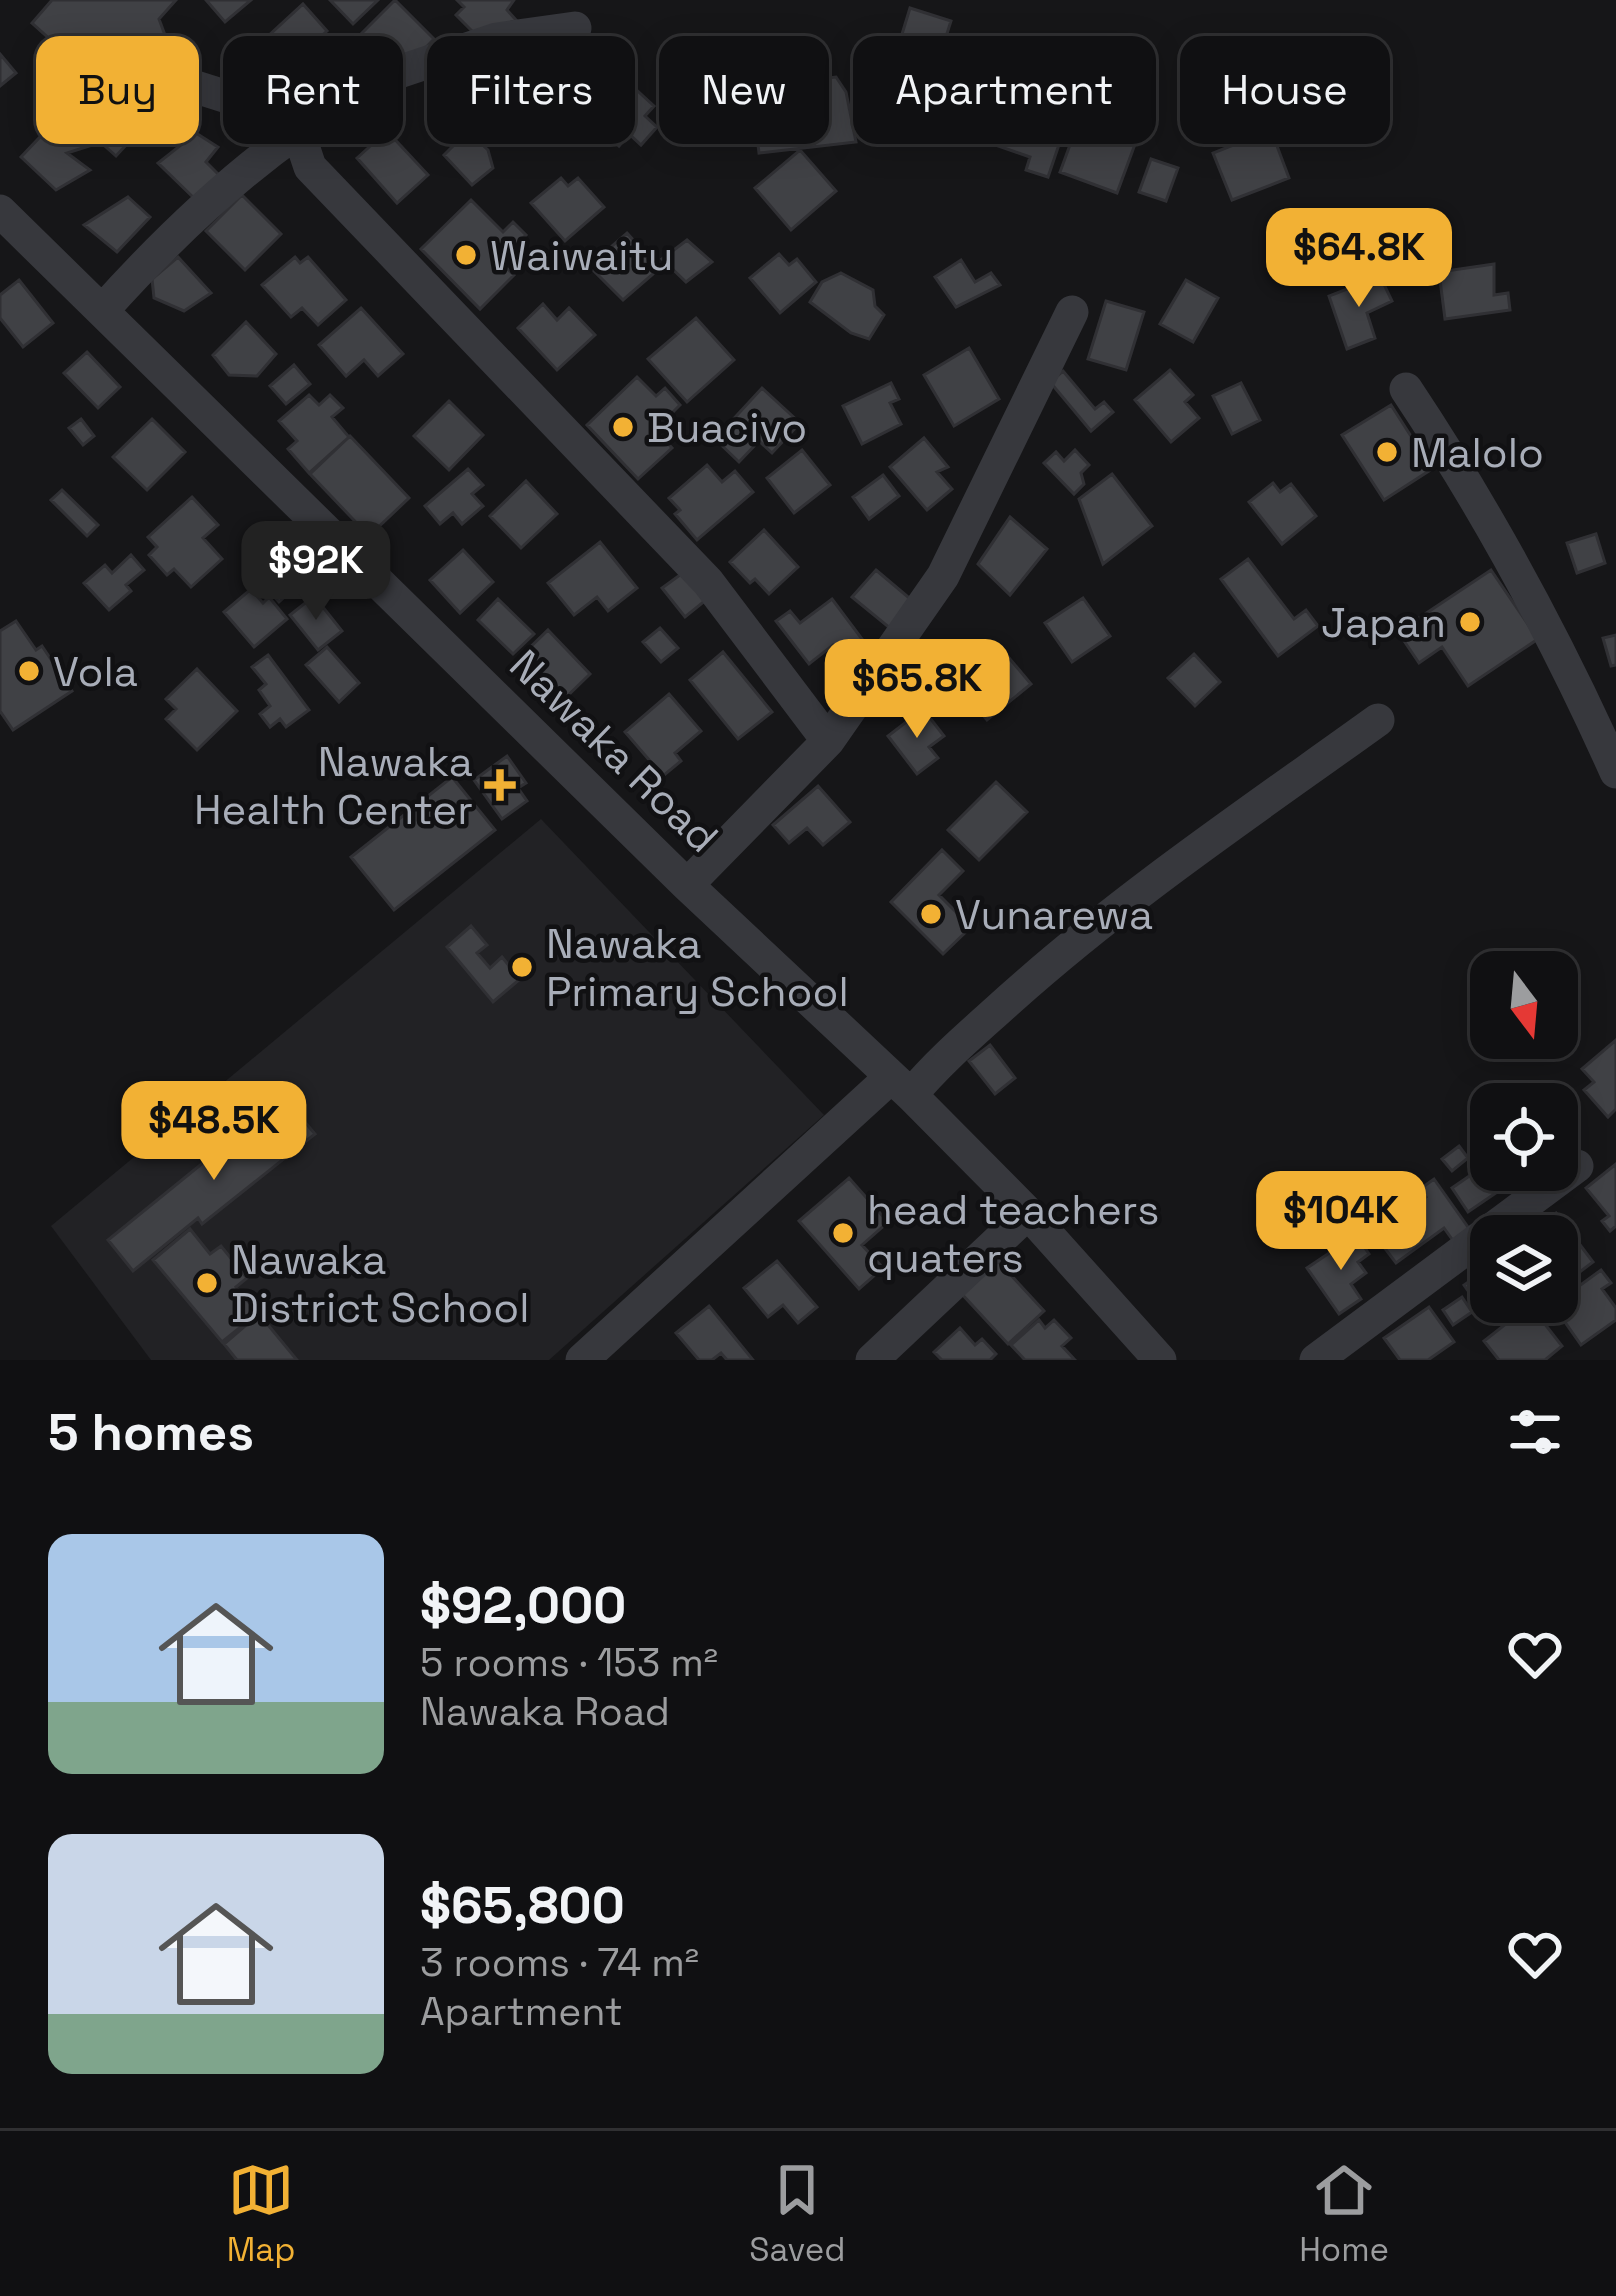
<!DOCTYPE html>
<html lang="en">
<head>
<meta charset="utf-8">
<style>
	body { margin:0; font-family:"Space Grotesk",sans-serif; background:#19191b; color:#f1f3f6; height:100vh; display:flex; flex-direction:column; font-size:45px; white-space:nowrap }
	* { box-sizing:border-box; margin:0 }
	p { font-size:39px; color:#9c9d9f }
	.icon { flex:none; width:66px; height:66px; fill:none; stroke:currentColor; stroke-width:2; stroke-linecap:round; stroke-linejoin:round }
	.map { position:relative; height:1360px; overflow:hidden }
	.drawer { display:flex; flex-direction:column; background:#101012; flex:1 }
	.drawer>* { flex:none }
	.hud { position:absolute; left:36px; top:36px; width:1545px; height:108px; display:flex; gap:24px }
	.needle { width:78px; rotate:164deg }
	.tools { position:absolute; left:1470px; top:951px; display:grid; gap:24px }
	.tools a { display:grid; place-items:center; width:108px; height:108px; border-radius:24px; background:#101012; box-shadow:0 6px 30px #0003,0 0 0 3px #303032; font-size:60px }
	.price { position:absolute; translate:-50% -102px; padding:0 27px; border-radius:24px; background:#f2b134; color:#111; font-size:39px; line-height:78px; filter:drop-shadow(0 3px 6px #0008) }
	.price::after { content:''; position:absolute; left:50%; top:72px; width:36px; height:27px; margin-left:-18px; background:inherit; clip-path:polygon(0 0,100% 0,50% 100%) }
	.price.selected { background:#222; color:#fff }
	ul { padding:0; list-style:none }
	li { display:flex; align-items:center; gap:36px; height:300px; padding:0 48px }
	li span { display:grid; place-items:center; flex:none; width:336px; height:240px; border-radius:24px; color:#555 }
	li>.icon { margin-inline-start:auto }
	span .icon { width:144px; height:144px; fill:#fffc; stroke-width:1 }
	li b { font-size:51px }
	h2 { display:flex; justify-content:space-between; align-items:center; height:144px; padding:0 48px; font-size:51px }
	.tag { padding:0 42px; border-radius:24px; background:#101012; box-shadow:0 6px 30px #0003,0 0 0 3px #303032; font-size:42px; line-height:108px }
	.tag.selected { background:#f2b134; color:#111 }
	.menu { display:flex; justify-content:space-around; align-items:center; height:168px; border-top:3px solid #303032; background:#101012; font-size:33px; color:#9c9d9f }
	.menu a { display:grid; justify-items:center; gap:6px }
	.menu .selected { color:#f2b134 }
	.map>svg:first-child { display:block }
	.built { fill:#222225 }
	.building { fill:#404145; stroke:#303034; stroke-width:3 }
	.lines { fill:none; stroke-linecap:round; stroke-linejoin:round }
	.minor { stroke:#37383d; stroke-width:33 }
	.poi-dot { fill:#f2b134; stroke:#111113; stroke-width:4.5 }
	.labels { text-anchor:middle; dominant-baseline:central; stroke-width:9; stroke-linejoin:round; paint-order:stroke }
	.poi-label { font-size:42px; fill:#a8adb8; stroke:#111113; text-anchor:start }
	.street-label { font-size:42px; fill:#a8adb8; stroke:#111113 }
</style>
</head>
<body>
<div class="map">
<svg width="1616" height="1360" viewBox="0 0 1616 1360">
	<rect width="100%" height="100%" fill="#161618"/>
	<path class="built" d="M541,819L824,1115L549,1360H151L51,1226Z"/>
	<path class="building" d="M52,0H176L159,19L168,43L145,71L119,65L101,85L32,23Z
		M206,0H251L225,22Z
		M330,0H378L353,24Z
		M395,0L434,39L406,68L389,52L379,62L356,39Z
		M457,0H514L507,10L516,20L477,36L456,15L464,7Z
		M303,4L327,31L315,42L338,67L287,114L250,73L263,61L253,50Z
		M910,8L951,21L945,40L972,48L946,129L864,104L881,52L895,57Z
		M0,54L16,73L0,86Z
		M592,58L612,68L601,88L578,80L580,70Z
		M502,68L524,88L531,80L551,99L514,138L499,125L489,136L471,119L479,111L470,102Z
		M1121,71L1145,80L1135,105L1148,109L1117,193L1060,172L1092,85L1113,93Z
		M836,77L846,92L856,142L759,153L753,103L766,101L765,85Z
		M1030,81L1051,88L1042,113L1067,121L1048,177L1026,170L1030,157L987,142L1007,83L1027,90Z
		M629,83L654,106L645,116L657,127L641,145L629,134L619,146L593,122Z
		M118,86L152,117L116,156L89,132L107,112L100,106Z
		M59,117L89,146L67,153L90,170L56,190L21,157Z
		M459,123L488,150L493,168L472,185L444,155L456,143L447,135Z
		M1271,130L1289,178L1232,200L1213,153Z
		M387,131L428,175L397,203L357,158Z
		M196,133L218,147L206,162L222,178L198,202L158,163Z
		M800,150L836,191L791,230L755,188Z
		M1151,159L1178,168L1166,201L1139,192Z
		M561,178L568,186L578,178L604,207L565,241L531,203Z
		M242,195L281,234L245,270L206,231Z
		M128,197L150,217L117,252L84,225Z
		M471,200L503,232L513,222L526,235L499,261L514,275L480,309L421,249Z
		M627,233L646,254L653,274L623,300L589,266Z
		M687,240L712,262L686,282L662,259Z
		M779,254L789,265L797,259L816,282L780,313L750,278Z
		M178,257L211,293L184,311L154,298L152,279Z
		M295,257L300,263L308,257L346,300L318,325L302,308L291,317L262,285Z
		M961,260L975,282L991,273L1000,285L956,307L935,277Z
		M1494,264V295L1508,293L1510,310L1445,319L1439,272Z
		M841,273L873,290L875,306L884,315L869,339L851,333L810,302L822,282Z
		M1380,276L1392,301L1367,313L1375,338L1347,349L1329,296Z
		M19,280L53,323L23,347L0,318V295Z
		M1186,280L1218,298L1193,342L1160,324Z
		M1106,301L1144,312L1126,370L1088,359Z
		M543,304L557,320L569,308L595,335L557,370L518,328Z
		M361,308L403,354L378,376L364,360L346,376L319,345Z
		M696,318L734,360L687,402L648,359Z
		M246,322L276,354L257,376L229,375L213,355Z
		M969,348L999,399L954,426L924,375Z
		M87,352L120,387L98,408L64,373Z
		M294,365L310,384L286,404L270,386Z
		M1170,370L1193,395L1185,402L1199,418L1171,442L1135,400Z
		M1063,371L1095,409L1104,402L1113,412L1091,431L1050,382Z
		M637,377L656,396L665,388L680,405L655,430L672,448L638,479L587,425Z
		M891,383L899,399L890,403L901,424L862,444L843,406Z
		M1241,383L1260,420L1232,434L1213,396Z
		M762,388L800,423L772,453L759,441L739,462L715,439Z
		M309,395L319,405L330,395L343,408L332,417L349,437L309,473L288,449L297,441L279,421Z
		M449,401L483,435L449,470L414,436Z
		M1391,405L1432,469L1384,500L1342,435Z
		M81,419L94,436L83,445L69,428Z
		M152,419L185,452L147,490L113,457Z
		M350,436L409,498L369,536L310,474Z
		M924,438L948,467L937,472L952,489L927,510L890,467Z
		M802,450L830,485L794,513L767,478Z
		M1075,450L1089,465L1081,473L1084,484L1074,494L1044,463L1056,452L1064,461Z
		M707,465L722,482L735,471L753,492L697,540L675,514L680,510L669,498Z
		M468,469L483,485L472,494L483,506L462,524L453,513L440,524L425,506Z
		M1112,474L1152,526L1103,564L1079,499Z
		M883,475L899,496L869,519L853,497Z
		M526,481L557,514L521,548L490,516Z
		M1273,483L1280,492L1291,484L1316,516L1282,544L1249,502Z
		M62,490L98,525L87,536L51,500Z
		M192,497L218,525L203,538L222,559L191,587L174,569L167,575L149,555L157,547L148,537Z
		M1010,517L1047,549L1010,595L978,564Z
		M764,530L798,567L769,594L755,579L750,583L730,562Z
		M1596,534L1605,563L1577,573L1567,543Z
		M600,542L637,588L608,611L597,597L574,615L548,583Z
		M463,550L493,582L460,613L430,580Z
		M272,551L301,582L279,602L250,570Z
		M131,555L144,570L126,585L131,591L109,610L84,583L105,565L112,573Z
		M1248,559L1294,619L1306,610L1318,626L1278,656L1221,579Z
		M876,570L914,602L891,629L852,597Z
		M1491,570L1538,639L1468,686L1442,647L1419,663L1398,632Z
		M684,572L706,600L685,617L662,588Z
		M251,589L263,603L269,597L287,619L254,647L224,612Z
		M314,596L342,631L318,650L290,615Z
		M1083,598L1110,636L1072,662L1045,623Z
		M498,599L534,634L513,654L478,620Z
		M832,599L862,639L841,655L833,645L809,664L776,621L790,611L800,623Z
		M16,621L36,650L42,646L72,691L13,730L0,711V631Z
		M660,628L678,648L661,662L643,642Z
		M548,630L590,674L558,705L516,661Z
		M1616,635V665L1611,666L1603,638Z
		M999,646L1031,684L987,720L955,682Z
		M327,647L359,683L339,702L306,665Z
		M723,652L772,712L738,739L690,680Z
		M1194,654L1220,682L1195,706L1168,678Z
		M268,655L309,710L286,727L280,719L270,727L260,714L270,706L259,690L266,684L252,667Z
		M197,669L237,711L197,750L166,719L176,709L166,699Z
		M669,694L701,731L675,753L681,761L663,776L625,732Z
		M923,709L944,736L929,747L938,758L917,774L888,736Z
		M507,756L526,783L518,788L527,801L502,819L474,780Z
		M452,777L495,830L394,910L351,857Z
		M996,782L1027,812L979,860L948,830Z
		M818,786L850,822L823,845L807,828L789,843L773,825Z
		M942,850L963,871L939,895L971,927L943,954L891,902Z
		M471,926L487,945L477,953L490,968L502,957L520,979L493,1002L447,947Z
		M1616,1040V1109L1608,1117L1584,1090L1594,1082L1582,1069Z
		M990,1045L1015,1078L995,1094L969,1061Z
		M284,1097L315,1134L202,1224L198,1218L133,1271L108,1240Z
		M1459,1146L1468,1158L1452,1171L1442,1159Z
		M1491,1161V1170L1528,1171L1468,1212L1452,1188Z
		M1616,1164V1226L1610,1231L1602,1221L1609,1216L1586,1188Z
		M849,1178L888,1222L862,1245L883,1268L859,1289L799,1221Z
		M1434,1179L1470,1230L1454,1242L1444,1228L1396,1263L1374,1234L1404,1212L1394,1198L1406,1189L1416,1204L1426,1197L1420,1189Z
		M1556,1213L1593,1262L1557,1289V1236H1537L1533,1230Z
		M190,1229L210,1254L221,1246L247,1278L236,1287L258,1313L222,1342L153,1260Z
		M1356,1235L1369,1254L1358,1262L1366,1273L1351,1284L1361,1299L1339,1314L1307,1268Z
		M997,1260L1044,1311L1008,1344L960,1292Z
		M777,1261L817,1307L798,1323L783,1305L768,1317L744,1288Z
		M1491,1266V1302H1512L1488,1319L1464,1285Z
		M1601,1270L1611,1283L1602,1289L1616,1308V1320L1581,1345L1553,1305Z
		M1462,1297L1472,1312L1453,1325L1443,1310Z
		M1530,1305L1562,1346L1545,1360H1499L1484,1341Z
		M709,1306L753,1360H727L721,1353L712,1360H699L676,1333Z
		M1429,1307L1454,1342L1428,1360H1400L1384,1338Z
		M259,1314L297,1360H237L224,1344Z
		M1039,1320L1045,1328L1054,1320L1071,1338L1062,1346L1075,1360H1025L1011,1345Z
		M960,1328L975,1345L982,1339L996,1354L990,1360H942L934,1352Z"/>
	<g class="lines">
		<path class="minor" d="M575,28L497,39L321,98L298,131L310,167L708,582L828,741
			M0,211L687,885L911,1095L1028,1213L1160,1360
			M102,311C162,244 225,183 298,131L237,100L164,77
			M1406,389C1488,512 1556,638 1616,772
			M687,885L828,741L943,576L1072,312
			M911,1095C941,1059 976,1030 1010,999C1125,896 1253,810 1378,720
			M582,1360L891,1077
			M872,1360L1028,1213
			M1316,1360L1577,1166"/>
	</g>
	<g class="poi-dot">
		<circle cx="466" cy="255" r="12"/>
		<circle cx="623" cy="427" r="12"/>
		<circle cx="1387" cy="452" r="12"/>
		<circle cx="1470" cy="622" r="12"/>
		<circle cx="29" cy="671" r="12"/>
		<path d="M494 767h12v12h12v12h-12v12h-12v-12h-12v-12h12z"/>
		<circle cx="931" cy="914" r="12"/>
		<circle cx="522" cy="967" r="12"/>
		<circle cx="843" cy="1233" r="12"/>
		<circle cx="207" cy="1283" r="12"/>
	</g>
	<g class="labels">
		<g class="poi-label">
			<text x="490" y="255">Waiwaitu</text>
			<text x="647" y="427">Buacivo</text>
			<text x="1411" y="452">Malolo</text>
			<text x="1446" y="622" text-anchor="end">Japan</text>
			<text x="53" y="671">Vola</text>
			<text x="473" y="761" text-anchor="end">Nawaka<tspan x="473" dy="48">Health Center</tspan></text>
			<text x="955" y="914">Vunarewa</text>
			<text x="546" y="943">Nawaka<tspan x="546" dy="48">Primary School</tspan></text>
			<text x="867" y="1209">head teachers<tspan x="867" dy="48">quaters</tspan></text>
			<text x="231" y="1259">Nawaka<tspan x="231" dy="48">District School</tspan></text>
		</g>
		<g class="street-label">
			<text transform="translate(614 751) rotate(44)">Nawaka Road</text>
		</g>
	</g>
</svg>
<div class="tools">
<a><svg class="needle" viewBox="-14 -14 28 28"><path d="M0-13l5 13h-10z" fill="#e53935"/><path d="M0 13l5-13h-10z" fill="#9c9d9f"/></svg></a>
<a><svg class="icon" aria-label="locate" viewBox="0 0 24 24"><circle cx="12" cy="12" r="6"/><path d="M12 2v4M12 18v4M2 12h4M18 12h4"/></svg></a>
<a><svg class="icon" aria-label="layers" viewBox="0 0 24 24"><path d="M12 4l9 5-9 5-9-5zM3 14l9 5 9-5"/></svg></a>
</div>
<b class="price" style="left:1359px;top:310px">$64.8K</b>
<b class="price selected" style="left:316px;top:623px">$92K</b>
<b class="price" style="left:917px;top:741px">$65.8K</b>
<b class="price" style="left:214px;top:1183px">$48.5K</b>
<b class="price" style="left:1341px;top:1273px">$104K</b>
<div class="hud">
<a class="tag selected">Buy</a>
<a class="tag">Rent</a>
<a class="tag">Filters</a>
<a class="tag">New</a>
<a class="tag">Apartment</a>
<a class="tag">House</a>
</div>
</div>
<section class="drawer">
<h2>5 homes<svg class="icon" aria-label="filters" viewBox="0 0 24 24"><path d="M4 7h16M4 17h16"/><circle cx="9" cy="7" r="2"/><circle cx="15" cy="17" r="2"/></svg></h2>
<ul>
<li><span style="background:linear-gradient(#a9c7e8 70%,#7fa58c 0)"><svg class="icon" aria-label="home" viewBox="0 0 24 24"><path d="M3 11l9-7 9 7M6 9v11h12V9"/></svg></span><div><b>$92,000</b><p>5 rooms · 153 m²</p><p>Nawaka Road</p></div><svg class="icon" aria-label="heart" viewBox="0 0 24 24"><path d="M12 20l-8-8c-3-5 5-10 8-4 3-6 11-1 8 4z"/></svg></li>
<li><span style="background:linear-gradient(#c9d6e8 75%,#7fa58c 0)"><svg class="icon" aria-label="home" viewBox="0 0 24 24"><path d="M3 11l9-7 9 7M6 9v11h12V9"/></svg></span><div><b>$65,800</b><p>3 rooms · 74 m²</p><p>Apartment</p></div><svg class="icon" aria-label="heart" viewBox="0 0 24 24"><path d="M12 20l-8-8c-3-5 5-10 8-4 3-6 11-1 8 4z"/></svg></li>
</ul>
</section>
<nav class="menu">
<a class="selected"><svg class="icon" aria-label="map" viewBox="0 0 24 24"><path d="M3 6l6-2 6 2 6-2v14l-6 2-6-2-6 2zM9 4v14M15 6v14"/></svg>Map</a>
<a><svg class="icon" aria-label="saved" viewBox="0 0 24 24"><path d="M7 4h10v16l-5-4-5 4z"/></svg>Saved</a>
<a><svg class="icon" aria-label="home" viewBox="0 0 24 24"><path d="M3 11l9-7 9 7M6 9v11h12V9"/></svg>Home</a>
</nav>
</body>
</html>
